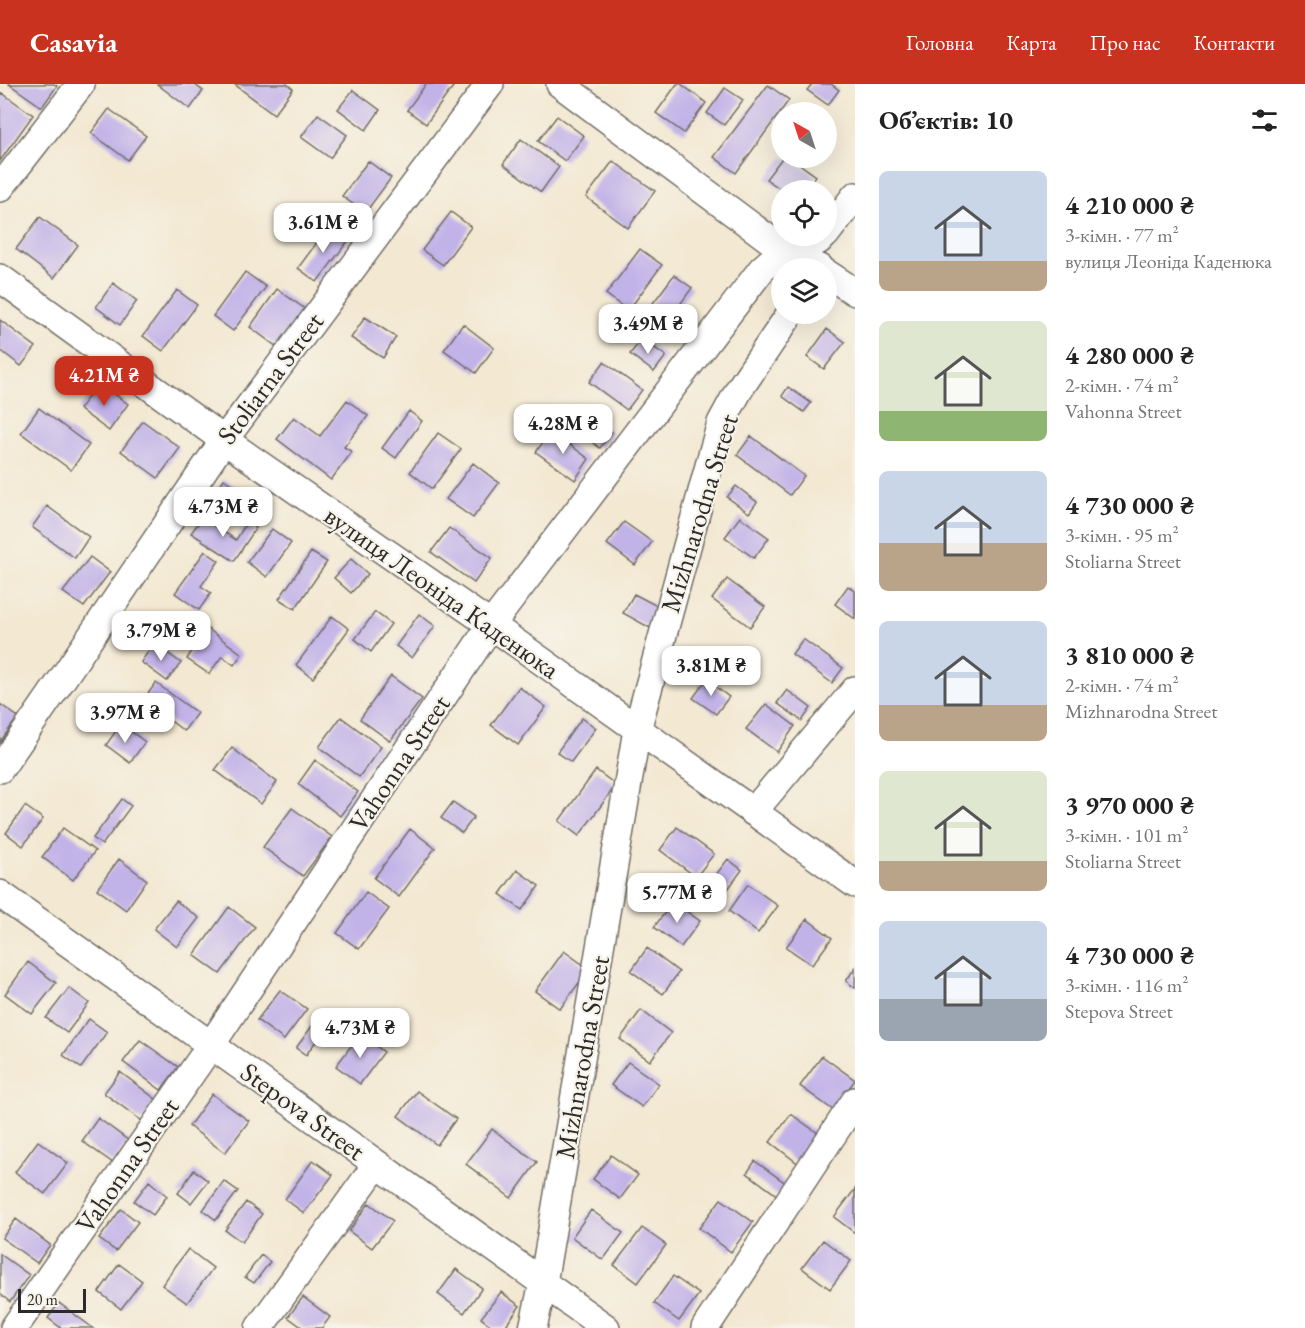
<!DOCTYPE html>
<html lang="uk">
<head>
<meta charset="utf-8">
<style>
	body { margin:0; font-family:"EB Garamond",serif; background:#f2f2f2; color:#222; height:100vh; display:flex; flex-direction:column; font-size:22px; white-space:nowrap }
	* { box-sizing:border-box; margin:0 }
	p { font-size:20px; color:#767676 }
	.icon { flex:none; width:33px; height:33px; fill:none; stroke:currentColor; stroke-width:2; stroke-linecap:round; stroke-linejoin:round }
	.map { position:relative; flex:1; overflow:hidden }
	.sheet { display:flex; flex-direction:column; background:#fff; width:450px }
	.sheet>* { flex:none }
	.needle { width:39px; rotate:321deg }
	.controls { position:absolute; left:771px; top:18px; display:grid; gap:12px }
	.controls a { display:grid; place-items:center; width:66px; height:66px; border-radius:50%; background:#fff; box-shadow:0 6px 24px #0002; font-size:30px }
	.scale { position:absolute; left:18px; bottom:15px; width:68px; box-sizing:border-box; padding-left:6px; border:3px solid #2b2b2b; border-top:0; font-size:16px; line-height:21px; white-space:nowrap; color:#2b2b2b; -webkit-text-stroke:4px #f7f3e8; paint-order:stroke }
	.price { position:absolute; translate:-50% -51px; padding:0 14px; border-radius:12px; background:#fff; color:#222; font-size:20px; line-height:39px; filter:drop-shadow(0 2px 3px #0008) }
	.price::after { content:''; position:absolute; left:50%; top:36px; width:18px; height:14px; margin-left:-9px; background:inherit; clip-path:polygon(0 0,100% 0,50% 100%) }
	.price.current { background:#c8321e; color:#fff }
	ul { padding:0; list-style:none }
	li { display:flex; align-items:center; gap:18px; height:150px; padding:0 24px }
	li span { display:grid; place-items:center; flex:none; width:168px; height:120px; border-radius:9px; color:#555 }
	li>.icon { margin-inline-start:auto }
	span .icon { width:72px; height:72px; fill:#fffc; stroke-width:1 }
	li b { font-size:26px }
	h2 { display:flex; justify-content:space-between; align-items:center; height:72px; padding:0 24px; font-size:26px }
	header { display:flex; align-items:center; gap:36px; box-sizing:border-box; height:84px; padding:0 30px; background:#c8321e; color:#fff }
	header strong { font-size:28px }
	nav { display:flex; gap:33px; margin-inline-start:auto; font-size:21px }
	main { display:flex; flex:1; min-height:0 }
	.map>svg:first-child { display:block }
	.building { fill:#c1b2e8 }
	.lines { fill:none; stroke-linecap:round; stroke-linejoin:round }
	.street-casing { stroke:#716d65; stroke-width:30 }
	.street { stroke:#fff; stroke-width:27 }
	.labels { text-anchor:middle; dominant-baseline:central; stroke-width:4.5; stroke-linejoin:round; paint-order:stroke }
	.street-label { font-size:27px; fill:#2b2b2b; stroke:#f7f3e8 }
</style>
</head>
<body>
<header>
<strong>Casavia</strong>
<nav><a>Головна</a><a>Карта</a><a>Про нас</a><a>Контакти</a></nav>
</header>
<main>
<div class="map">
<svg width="855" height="1244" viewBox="0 0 855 1244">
	<rect width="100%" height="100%" fill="#f7f3e8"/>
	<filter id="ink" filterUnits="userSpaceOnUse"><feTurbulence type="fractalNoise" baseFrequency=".0167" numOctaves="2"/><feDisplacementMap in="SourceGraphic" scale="12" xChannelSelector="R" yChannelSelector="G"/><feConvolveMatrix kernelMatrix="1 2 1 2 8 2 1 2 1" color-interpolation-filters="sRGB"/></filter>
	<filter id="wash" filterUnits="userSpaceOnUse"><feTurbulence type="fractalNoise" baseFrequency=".008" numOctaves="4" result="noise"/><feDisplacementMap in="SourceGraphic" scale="24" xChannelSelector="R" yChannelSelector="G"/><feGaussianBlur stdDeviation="1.35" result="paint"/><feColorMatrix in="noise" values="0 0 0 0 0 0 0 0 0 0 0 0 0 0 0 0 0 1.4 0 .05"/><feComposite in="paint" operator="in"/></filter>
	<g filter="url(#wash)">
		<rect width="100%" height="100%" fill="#f3e8d2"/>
		<g id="blocks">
			<path class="building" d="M9,0H54L57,2L42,23Z
				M157,0H194L203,7L190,25Z
				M234,0H287L293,5L274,30Z
				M426,0H455L426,40L407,26Z
				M677,0H681L706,19L684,49L656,29Z
				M812,0H831L839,6L828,21L807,6Z
				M768,1L789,16L736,89L714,73Z
				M725,4L743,16L724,41L707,29Z
				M353,6L380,26L366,46L338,25Z
				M2,9L33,31L0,77V12Z
				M109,25L146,52L128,76L91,49Z
				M318,30L347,51L330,74L301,53Z
				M557,32L584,52L565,77L538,57Z
				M521,55L559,83L541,108L503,80Z
				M782,74H791L816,92L805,106H782L766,95Z
				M368,77L391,94L365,129L342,112Z
				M613,77L655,107L628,144L586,113Z
				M451,128L471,143L443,181L422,166Z
				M40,133L78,161L54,194L16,165Z
				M329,142L348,157L317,198L298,184Z
				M640,165L662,181L628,227L606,210Z
				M245,188L266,203L233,247L213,232Z
				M674,191L692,204L665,241L647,227Z
				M113,199L137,217L120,241L96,223Z
				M277,205L305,225L277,263L250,243Z
				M177,206L197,221L163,267L143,252Z
				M365,233L396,253L383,274L351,254Z
				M0,236L36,263L21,282L0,266Z
				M463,240L494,264L476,289L444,266Z
				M827,245L845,258L824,285L807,273Z
				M642,255L666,272L654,288L630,270Z
				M604,278L642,306L627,326L589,298Z
				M99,299L128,320L109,347L79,325Z
				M788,303L811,319L804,328L782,312Z
				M347,316L368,332L344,363L352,368L331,396L277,355L294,333L320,352Z
				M577,323L612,348L600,364L566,339Z
				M39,324L89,361L71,386L21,349Z
				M409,327L422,337L396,374L382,364Z
				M143,337L180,364L158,394L121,367Z
				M551,347L589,375L575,396L536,368Z
				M438,349L461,365L432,405L410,388Z
				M751,352L804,392L790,411L737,371Z
				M473,379L499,399L473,434L446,415Z
				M224,395L264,422L258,431L239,418L230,431L216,422L211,430L204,425Z
				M736,402L757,418L749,429L727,413Z
				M47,422L89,453L75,474L32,443Z
				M740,433L769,454L754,474L725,453Z
				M202,434L236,456L247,438L256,444L234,477L191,449Z
				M624,438L652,458L635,481L607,460Z
				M449,444L492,474L474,499L431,468Z
				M272,445L291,459L267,493L247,478Z
				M205,467L219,477L201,502L211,509L199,526L175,509Z
				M311,468L327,478L295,525L279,515Z
				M90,473L110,488L84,523L63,508Z
				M351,475L368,490L351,509L334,494Z
				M727,495L765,523L750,543L712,515Z
				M848,502L855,507V535L835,520Z
				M634,510L663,525L652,545L623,529Z
				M375,528L391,540L371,568L355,555Z
				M419,530L435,542L412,574L396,562Z
				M332,532L349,545L313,594L296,581Z
				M193,534L242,570L234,581L222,572L209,590L187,575L192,567L177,557Z
				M803,555L843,584L832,599L792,570Z
				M154,559L181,579L167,597L141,578Z
				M391,592L422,615L390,657L360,635Z
				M706,596L729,613L716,630L693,614Z
				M156,599L197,629L184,647L143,616Z
				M519,603L546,623L518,661L491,641Z
				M787,606L811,624L802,637L777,619Z
				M0,620L18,633L0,658Z
				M766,620L795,642L777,668L746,645Z
				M341,633L381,663L359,693L319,663Z
				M582,634L596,644L571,678L557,668Z
				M121,640L145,658L130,679L106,661Z
				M232,664L277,698L261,720L215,686Z
				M315,676L358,708L340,732L298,700Z
				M596,686L616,701L579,752L559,737Z
				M122,715L131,722L102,761L93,754Z
				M453,718L474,733L462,749L441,734Z
				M25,722L43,735L23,762L6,749Z
				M292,724L332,753L303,792L263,763Z
				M677,743L714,770L696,793L660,766Z
				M63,744L95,767L73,796L42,773Z
				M410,745L435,764L399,813L374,794Z
				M119,775L147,796L126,826L97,805Z
				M728,775L742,786L720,816L705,805Z
				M517,786L539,802L522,826L500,810Z
				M748,800L778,822L758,849L729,827Z
				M366,808L389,825L359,865L337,849Z
				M176,817L199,834L177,863L154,845Z
				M673,818L700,837L681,863L654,843Z
				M229,823L255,843L220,890L194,871Z
				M807,835L832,854L812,881L786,863Z
				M647,864L679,888L663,910L631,887Z
				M564,867L589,885L560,925L535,907Z
				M28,878L56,899L32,930L5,910Z
				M855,884V904L846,897Z
				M69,904L89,919L67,949L46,934Z
				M280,906L307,925L284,956L257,936Z
				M641,926L671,949L650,977L620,955Z
				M323,927L333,934L306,971L296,964Z
				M89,935L107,948L81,984L63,971Z
				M360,950L384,968L360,1000L336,982Z
				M140,956L178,983L161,1006L123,978Z
				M822,972L855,996L833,1026L800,1002Z
				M628,978L659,1000L642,1023L611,1001Z
				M120,988L157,1016L142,1037L104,1009Z
				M417,1007L456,1035L437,1061L398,1032Z
				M212,1010L249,1037L225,1069L189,1042Z
				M791,1030L826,1055L804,1084L770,1058Z
				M98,1034L129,1057L113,1079L82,1057Z
				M492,1045L537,1078L511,1114L466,1080Z
				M38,1057L68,1079L45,1110L15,1088Z
				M611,1071L638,1091L620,1115L593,1095Z
				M313,1076L333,1091L304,1129L285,1115Z
				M755,1077L791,1103L782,1115L747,1089Z
				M194,1086L208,1097L191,1119L178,1109Z
				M149,1097L167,1112L153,1131L134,1117Z
				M224,1097L238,1107L216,1136L203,1126Z
				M855,1105V1149L834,1133Z
				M721,1115L753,1138L731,1168L699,1144Z
				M246,1118L262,1130L242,1158L225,1146Z
				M369,1119L393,1137L372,1164L349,1147Z
				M121,1125L138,1138L116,1167L99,1155Z
				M591,1126L623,1149L603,1176L572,1153Z
				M16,1135L50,1161L37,1179L2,1154Z
				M642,1144L666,1161L638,1199L614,1181Z
				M823,1156L851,1177L830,1205L802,1184Z
				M188,1165L213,1184L187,1219L162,1201Z
				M0,1170L29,1191L10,1218L0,1210Z
				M261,1171L270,1178L254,1199L245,1193Z
				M119,1180L142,1197L121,1225L99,1208Z
				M456,1185L482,1204L464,1229L438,1210Z
				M673,1192L699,1210L679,1237L654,1219Z
				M501,1208L520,1222L504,1244H494L481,1234Z
				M303,1213L330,1233L322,1244H303L288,1233Z
				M59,1219L93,1244H61L48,1234Z"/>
		</g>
	</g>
	<g filter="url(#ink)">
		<use href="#blocks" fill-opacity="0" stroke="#716d65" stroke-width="1.5"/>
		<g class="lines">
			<g class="street-casing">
				<path id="street" d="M560,0L789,170L820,184
					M0,104L81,0
					M826,150L855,112
					M826,189L855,208
					M0,194L224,356L491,541L855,800
					M0,685L65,591L224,356L490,0
					M753,728L855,606
					M0,810L606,1244
					M14,1244L211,961L491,541L762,185L770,178L818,157L824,152
					M259,1244L377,1080
					M533,1244L543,1199L637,646L713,367L721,339L740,304L790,230
					M705,1244L855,1017"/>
			</g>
			<use href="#street" class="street"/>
		</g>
	</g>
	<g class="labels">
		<g class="street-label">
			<text transform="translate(270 294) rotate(-53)">Stoliarna Street</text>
			<text transform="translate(699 429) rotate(-73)">Mizhnarodna Street</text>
			<text transform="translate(442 508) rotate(35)">вулиця Леоніда Каденюка</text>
			<text transform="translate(399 679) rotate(-56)">Vahonna Street</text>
			<text transform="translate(582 973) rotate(-80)">Mizhnarodna Street</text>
			<text transform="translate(303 1027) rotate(36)">Stepova Street</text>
			<text transform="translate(127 1081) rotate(-55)">Vahonna Street</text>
		</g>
	</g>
</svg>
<div class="controls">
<a><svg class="needle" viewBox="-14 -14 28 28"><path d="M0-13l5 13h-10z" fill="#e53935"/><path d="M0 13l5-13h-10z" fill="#767676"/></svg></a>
<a><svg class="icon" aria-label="locate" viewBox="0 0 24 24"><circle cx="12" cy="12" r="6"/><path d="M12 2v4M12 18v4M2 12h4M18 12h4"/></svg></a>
<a><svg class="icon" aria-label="layers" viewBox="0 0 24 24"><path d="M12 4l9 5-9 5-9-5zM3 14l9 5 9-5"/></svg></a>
</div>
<div class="scale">20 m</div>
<b class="price" style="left:323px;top:170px">3.61M ₴</b>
<b class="price" style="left:648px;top:271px">3.49M ₴</b>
<b class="price current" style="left:104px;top:323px">4.21M ₴</b>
<b class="price" style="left:563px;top:371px">4.28M ₴</b>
<b class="price" style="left:223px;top:454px">4.73M ₴</b>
<b class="price" style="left:161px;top:578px">3.79M ₴</b>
<b class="price" style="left:711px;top:613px">3.81M ₴</b>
<b class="price" style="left:125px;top:660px">3.97M ₴</b>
<b class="price" style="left:677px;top:840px">5.77M ₴</b>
<b class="price" style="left:360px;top:975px">4.73M ₴</b>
</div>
<section class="sheet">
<h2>Об’єктів: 10<svg class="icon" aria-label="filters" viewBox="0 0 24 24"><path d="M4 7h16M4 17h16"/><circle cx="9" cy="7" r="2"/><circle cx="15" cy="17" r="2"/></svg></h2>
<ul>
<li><span style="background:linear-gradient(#c9d6e8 75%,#b9a48a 0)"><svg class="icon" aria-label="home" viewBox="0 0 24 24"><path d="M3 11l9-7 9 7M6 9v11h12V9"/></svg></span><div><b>4 210 000 ₴</b><p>3-кімн. · 77 m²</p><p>вулиця Леоніда Каденюка</p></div></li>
<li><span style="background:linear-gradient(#dfe7d0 75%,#8fb573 0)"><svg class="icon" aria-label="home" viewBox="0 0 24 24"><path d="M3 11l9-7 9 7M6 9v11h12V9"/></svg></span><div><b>4 280 000 ₴</b><p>2-кімн. · 74 m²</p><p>Vahonna Street</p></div></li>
<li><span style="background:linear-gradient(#c9d6e8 60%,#b9a48a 0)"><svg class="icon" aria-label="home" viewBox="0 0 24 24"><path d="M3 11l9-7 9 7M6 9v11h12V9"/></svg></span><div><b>4 730 000 ₴</b><p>3-кімн. · 95 m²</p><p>Stoliarna Street</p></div></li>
<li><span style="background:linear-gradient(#c9d6e8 70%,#b9a48a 0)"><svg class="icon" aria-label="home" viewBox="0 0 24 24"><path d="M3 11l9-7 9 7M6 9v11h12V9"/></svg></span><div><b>3 810 000 ₴</b><p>2-кімн. · 74 m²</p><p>Mizhnarodna Street</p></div></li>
<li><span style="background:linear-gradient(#dfe7d0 75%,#b9a48a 0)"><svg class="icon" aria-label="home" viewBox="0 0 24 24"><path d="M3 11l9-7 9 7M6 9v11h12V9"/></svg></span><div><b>3 970 000 ₴</b><p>3-кімн. · 101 m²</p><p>Stoliarna Street</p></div></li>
<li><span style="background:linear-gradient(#c9d6e8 65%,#9aa5b1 0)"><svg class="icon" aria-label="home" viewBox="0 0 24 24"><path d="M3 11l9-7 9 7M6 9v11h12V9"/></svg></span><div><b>4 730 000 ₴</b><p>3-кімн. · 116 m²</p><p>Stepova Street</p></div></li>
</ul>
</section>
</main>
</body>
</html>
